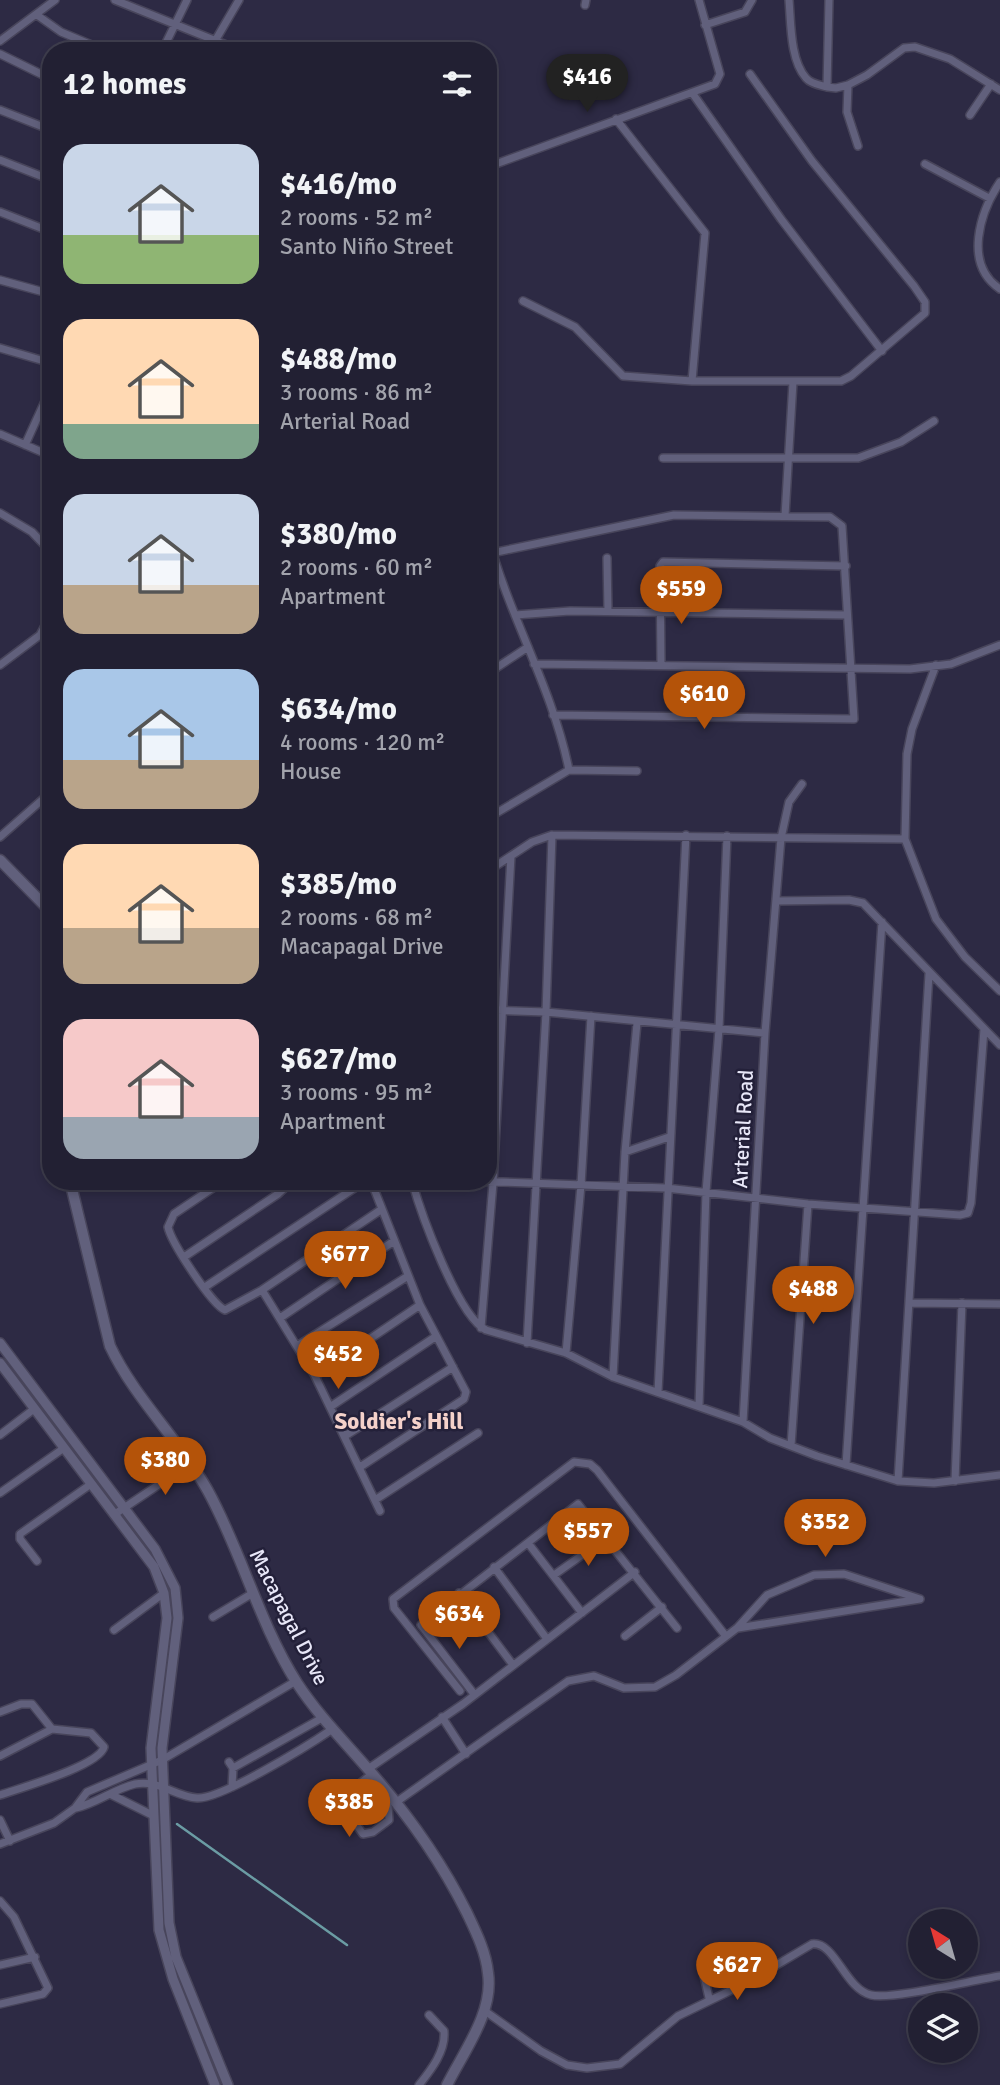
<!DOCTYPE html>
<html lang="en">
<head>
<meta charset="utf-8">
<style>
	body { margin:0; font-family:Signika,sans-serif; background:#2e2d3f; color:#f1f3f6; height:100vh; display:flex; flex-direction:column; font-size:26px; white-space:nowrap }
	* { box-sizing:border-box; margin:0 }
	p { font-size:23px; color:#a2a3ac }
	.icon { flex:none; width:38px; height:38px; fill:none; stroke:currentColor; stroke-width:2; stroke-linecap:round; stroke-linejoin:round }
	.map { position:relative; flex:1; overflow:hidden }
	.details { position:absolute; left:42px; top:42px; width:455px; height:1148px; display:flex; flex-direction:column; background:#222033; border-radius:28px; box-shadow:0 4px 10px #0003,0 0 0 2px #3f3e4e }
	.details>* { flex:none }
	.needle { width:46px; rotate:323deg }
	.controls { position:absolute; left:908px; top:1909px; display:grid; gap:14px }
	.controls a { display:grid; place-items:center; width:70px; height:70px; border-radius:50%; background:#222033; box-shadow:0 4px 10px #0003,0 0 0 2px #3f3e4e; font-size:35px }
	.price { position:absolute; translate:-50% -60px; padding:0 16px; border-radius:24px; background:#b45309; color:#fff; font-size:23px; line-height:46px; filter:drop-shadow(0 2px 4px #0008) }
	.price::after { content:''; position:absolute; left:50%; top:42px; width:21px; height:16px; margin-left:-10px; background:inherit; clip-path:polygon(0 0,100% 0,50% 100%) }
	.price.active { background:#222; color:#fff }
	ul { padding:0; list-style:none }
	li { display:flex; align-items:center; gap:21px; height:175px; padding:0 21px }
	li span { display:grid; place-items:center; flex:none; width:196px; height:140px; border-radius:21px; color:#555 }
	li>.icon { margin-inline-start:auto }
	span .icon { width:84px; height:84px; fill:#fffc; stroke-width:1 }
	li b { font-size:30px }
	h2 { display:flex; justify-content:space-between; align-items:center; height:84px; padding:0 21px; font-size:30px }
	.map>svg:first-child { display:block }
	.lines { fill:none; stroke-linecap:round; stroke-linejoin:round }
	.stream { stroke:#6b9ca4; stroke-width:2.5 }
	.minor-casing { stroke:#48455b; stroke-width:10 }
	.tertiary-casing { stroke:#48455b; stroke-width:12 }
	.secondary-casing { stroke:#48455b; stroke-width:13 }
	.minor { stroke:#61607c; stroke-width:7 }
	.tertiary { stroke:#61607c; stroke-width:9 }
	.secondary { stroke:#61607c; stroke-width:10 }
	.labels { text-anchor:middle; dominant-baseline:central; stroke-width:5; stroke-linejoin:round; paint-order:stroke }
	.street-label { font-size:21px; fill:#e8e7f8; stroke:#232039 }
	.neighbourhood-label { font-size:23px; font-weight:bold; fill:#f4d1ca; stroke:#232039 }
</style>
</head>
<body>
<div class="map">
<svg width="1000" height="2085" viewBox="0 0 1000 2085">
	<rect width="100%" height="100%" fill="#2d2a44"/>
	<g class="lines">
		<path class="stream" d="M177,1824L347,1945"/>
		<g class="minor-casing">
			<path id="minor" d="M115,0L241,51
				M789,0C791,23 790,60 806,78C811,84 820,85 827,87
				M829,0L827,87L836,88L848,85
				M585,5L586,0
				M37,15L61,32L106,51
				M705,25L745,12L752,0
				M0,41L55,0
				M215,41L239,0
				M162,51L187,0
				M0,54L51,79
				M693,94L781,219L882,351
				M0,110L51,130
				M970,115L991,84
				M616,119L705,233L692,381
				M858,146L847,112L848,85L867,75L904,48L915,47L950,59L1000,90
				M0,160L51,180
				M925,164L989,198
				M493,165L715,84L720,74L699,0
				M1000,182C980,212 963,264 1000,289
				M0,212L51,232
				M0,280L51,294
				M523,301L575,327L623,376L692,381H841L851,376L925,313V302L914,286L812,161L750,74
				M0,348L51,363
				M0,434L51,456
				M25,445L51,388
				M663,458H858L901,442L934,421
				M0,513L32,532L51,552
				M785,516L793,382
				M488,537C509,616 553,689 569,770
				M492,553L674,515L830,517L842,526L854,719L553,715
				M607,558L608,611
				M488,582L498,572
				M515,615L570,611L847,615
				M534,664L910,669L951,664L1000,645
				M0,665L40,635L51,614
				M661,665L660,566L663,562L846,566
				M488,681L496,668L528,647
				M488,818L569,770L637,771
				M0,837L51,792
				M905,839L936,919L965,957L1000,991
				M488,871L532,842L552,835L905,839L907,754L912,729L936,665
				M776,901L849,900L863,903L1000,1045
				M488,1010L546,1012L765,1033
				M625,1152L669,1137
				M223,1181L174,1214L168,1227C171,1242 212,1305 225,1310L262,1290L382,1209
				M412,1181C421,1214 458,1316 486,1330L566,1353L613,1377L743,1422L770,1438L817,1456L898,1481L934,1483L1000,1475
				M473,1181L666,1188L808,1204L960,1215L968,1213L971,1203L984,1029
				M184,1257L278,1194L292,1181
				M205,1287L365,1181
				M262,1290L315,1376L380,1511
				M910,1303L1000,1304
				M280,1318L394,1241
				M481,1328L493,1183L511,856
				M527,1343L546,1012L552,835
				M297,1346L408,1276
				M566,1353L581,1185L591,1016
				M315,1376L420,1305
				M613,1377L625,1152L637,1023
				M658,1392L686,835
				M699,1406L706,1192L719,1029L727,836
				M330,1407L435,1337
				M743,1422L765,1033L781,838L789,802L802,784
				M0,1435L34,1409
				M345,1436L453,1367
				M791,1446L808,1204
				M846,1465L882,922
				M360,1467L464,1399L466,1392L420,1305L371,1181
				M898,1481L929,974
				M955,1481L962,1303
				M0,1493L64,1448
				M375,1500L478,1433
				M115,1514L191,1463
				M528,1543L582,1613
				M37,1561L20,1539V1534L91,1484
				M494,1567L547,1639
				M554,1575L606,1538
				M459,1593L513,1665
				M213,1617L253,1593
				M738,1628L920,1599
				M114,1630L164,1593
				M625,1636L662,1607
				M460,1691L394,1608L393,1599L574,1462L590,1464L597,1470L725,1635
				M474,1694L421,1625L578,1504L677,1628
				M0,1712L21,1704H32L52,1729L91,1733L104,1747C99,1766 20,1788 0,1795
				M442,1717L466,1754
				M0,1756L52,1729
				M229,1762L233,1768L232,1787
				M233,1768L322,1718
				M368,1769L463,1704L635,1572
				M372,1774L344,1796L350,1816L363,1834L373,1832L389,1820L387,1792
				M112,1795L152,1815
				M395,1803L568,1681L594,1676L624,1688L655,1687L676,1675L737,1628L767,1595L814,1575L844,1574L920,1599
				M76,1808C97,1803 114,1789 135,1784C158,1779 176,1797 197,1798C220,1800 309,1745 331,1730
				M0,1820L10,1841
				M0,1844L54,1823L75,1808L87,1792L162,1760L296,1681
				M0,1901L14,1917L48,1988L43,1994L0,2004
				M0,1965L35,1957
				M702,1967L709,1998
				M485,2011L541,2051L567,2065L587,2068L620,2064L678,2016L748,1982L812,1944C835,1941 845,1989 871,1995C892,2000 973,1980 1000,1976
				M419,2085C431,2070 446,2051 444,2031L429,2015"/>
		</g>
		<g class="tertiary-casing">
			<path id="tertiary" d="M0,1343L155,1549L175,1588L178,1618L162,1748L169,1923L176,1957L228,2085
				M0,1363L154,1567L164,1593L167,1618L151,1748L159,1930L173,1979L215,2085"/>
		</g>
		<g class="secondary-casing">
			<path id="secondary" d="M0,860L51,912
				M70,1181L110,1346C135,1399 179,1439 208,1491C242,1553 259,1623 297,1683C318,1715 343,1740 368,1769C406,1812 441,1861 467,1913C476,1932 486,1952 488,1973C494,2012 464,2051 447,2085"/>
		</g>
		<use href="#minor" class="minor"/>
		<use href="#tertiary" class="tertiary"/>
		<use href="#secondary" class="secondary"/>
	</g>
	<g class="labels">
		<g class="street-label">
			<text transform="translate(743 1129) rotate(-87)">Arterial Road</text>
			<text transform="translate(289 1617) rotate(63)">Macapagal Drive</text>
		</g>
		<g class="neighbourhood-label">
			<text x="399" y="1421">Soldier's Hill</text>
		</g>
	</g>
</svg>
<div class="controls">
<a><svg class="needle" viewBox="-14 -14 28 28"><path d="M0-13l5 13h-10z" fill="#e53935"/><path d="M0 13l5-13h-10z" fill="#a2a3ac"/></svg></a>
<a><svg class="icon" aria-label="layers" viewBox="0 0 24 24"><path d="M12 4l9 5-9 5-9-5zM3 14l9 5 9-5"/></svg></a>
</div>
<b class="price active" style="left:587px;top:114px">$416</b>
<b class="price" style="left:681px;top:626px">$559</b>
<b class="price" style="left:704px;top:731px">$610</b>
<b class="price" style="left:345px;top:1291px">$677</b>
<b class="price" style="left:813px;top:1326px">$488</b>
<b class="price" style="left:338px;top:1391px">$452</b>
<b class="price" style="left:165px;top:1497px">$380</b>
<b class="price" style="left:825px;top:1559px">$352</b>
<b class="price" style="left:588px;top:1568px">$557</b>
<b class="price" style="left:459px;top:1651px">$634</b>
<b class="price" style="left:349px;top:1839px">$385</b>
<b class="price" style="left:737px;top:2002px">$627</b>
<section class="details">
<h2>12 homes<svg class="icon" aria-label="filters" viewBox="0 0 24 24"><path d="M4 7h16M4 17h16"/><circle cx="9" cy="7" r="2"/><circle cx="15" cy="17" r="2"/></svg></h2>
<ul>
<li><span style="background:linear-gradient(#c9d6e8 65%,#8fb573 0)"><svg class="icon" aria-label="home" viewBox="0 0 24 24"><path d="M3 11l9-7 9 7M6 9v11h12V9"/></svg></span><div><b>$416/mo</b><p>2 rooms · 52 m²</p><p>Santo Niño Street</p></div></li>
<li><span style="background:linear-gradient(#ffd9b3 75%,#7fa58c 0)"><svg class="icon" aria-label="home" viewBox="0 0 24 24"><path d="M3 11l9-7 9 7M6 9v11h12V9"/></svg></span><div><b>$488/mo</b><p>3 rooms · 86 m²</p><p>Arterial Road</p></div></li>
<li><span style="background:linear-gradient(#c9d6e8 65%,#b9a48a 0)"><svg class="icon" aria-label="home" viewBox="0 0 24 24"><path d="M3 11l9-7 9 7M6 9v11h12V9"/></svg></span><div><b>$380/mo</b><p>2 rooms · 60 m²</p><p>Apartment</p></div></li>
<li><span style="background:linear-gradient(#a9c7e8 65%,#b9a48a 0)"><svg class="icon" aria-label="home" viewBox="0 0 24 24"><path d="M3 11l9-7 9 7M6 9v11h12V9"/></svg></span><div><b>$634/mo</b><p>4 rooms · 120 m²</p><p>House</p></div></li>
<li><span style="background:linear-gradient(#ffd9b3 60%,#b9a48a 0)"><svg class="icon" aria-label="home" viewBox="0 0 24 24"><path d="M3 11l9-7 9 7M6 9v11h12V9"/></svg></span><div><b>$385/mo</b><p>2 rooms · 68 m²</p><p>Macapagal Drive</p></div></li>
<li><span style="background:linear-gradient(#f6c9c9 70%,#9aa5b1 0)"><svg class="icon" aria-label="home" viewBox="0 0 24 24"><path d="M3 11l9-7 9 7M6 9v11h12V9"/></svg></span><div><b>$627/mo</b><p>3 rooms · 95 m²</p><p>Apartment</p></div></li>
</ul>
</section>
</div>
</body>
</html>
